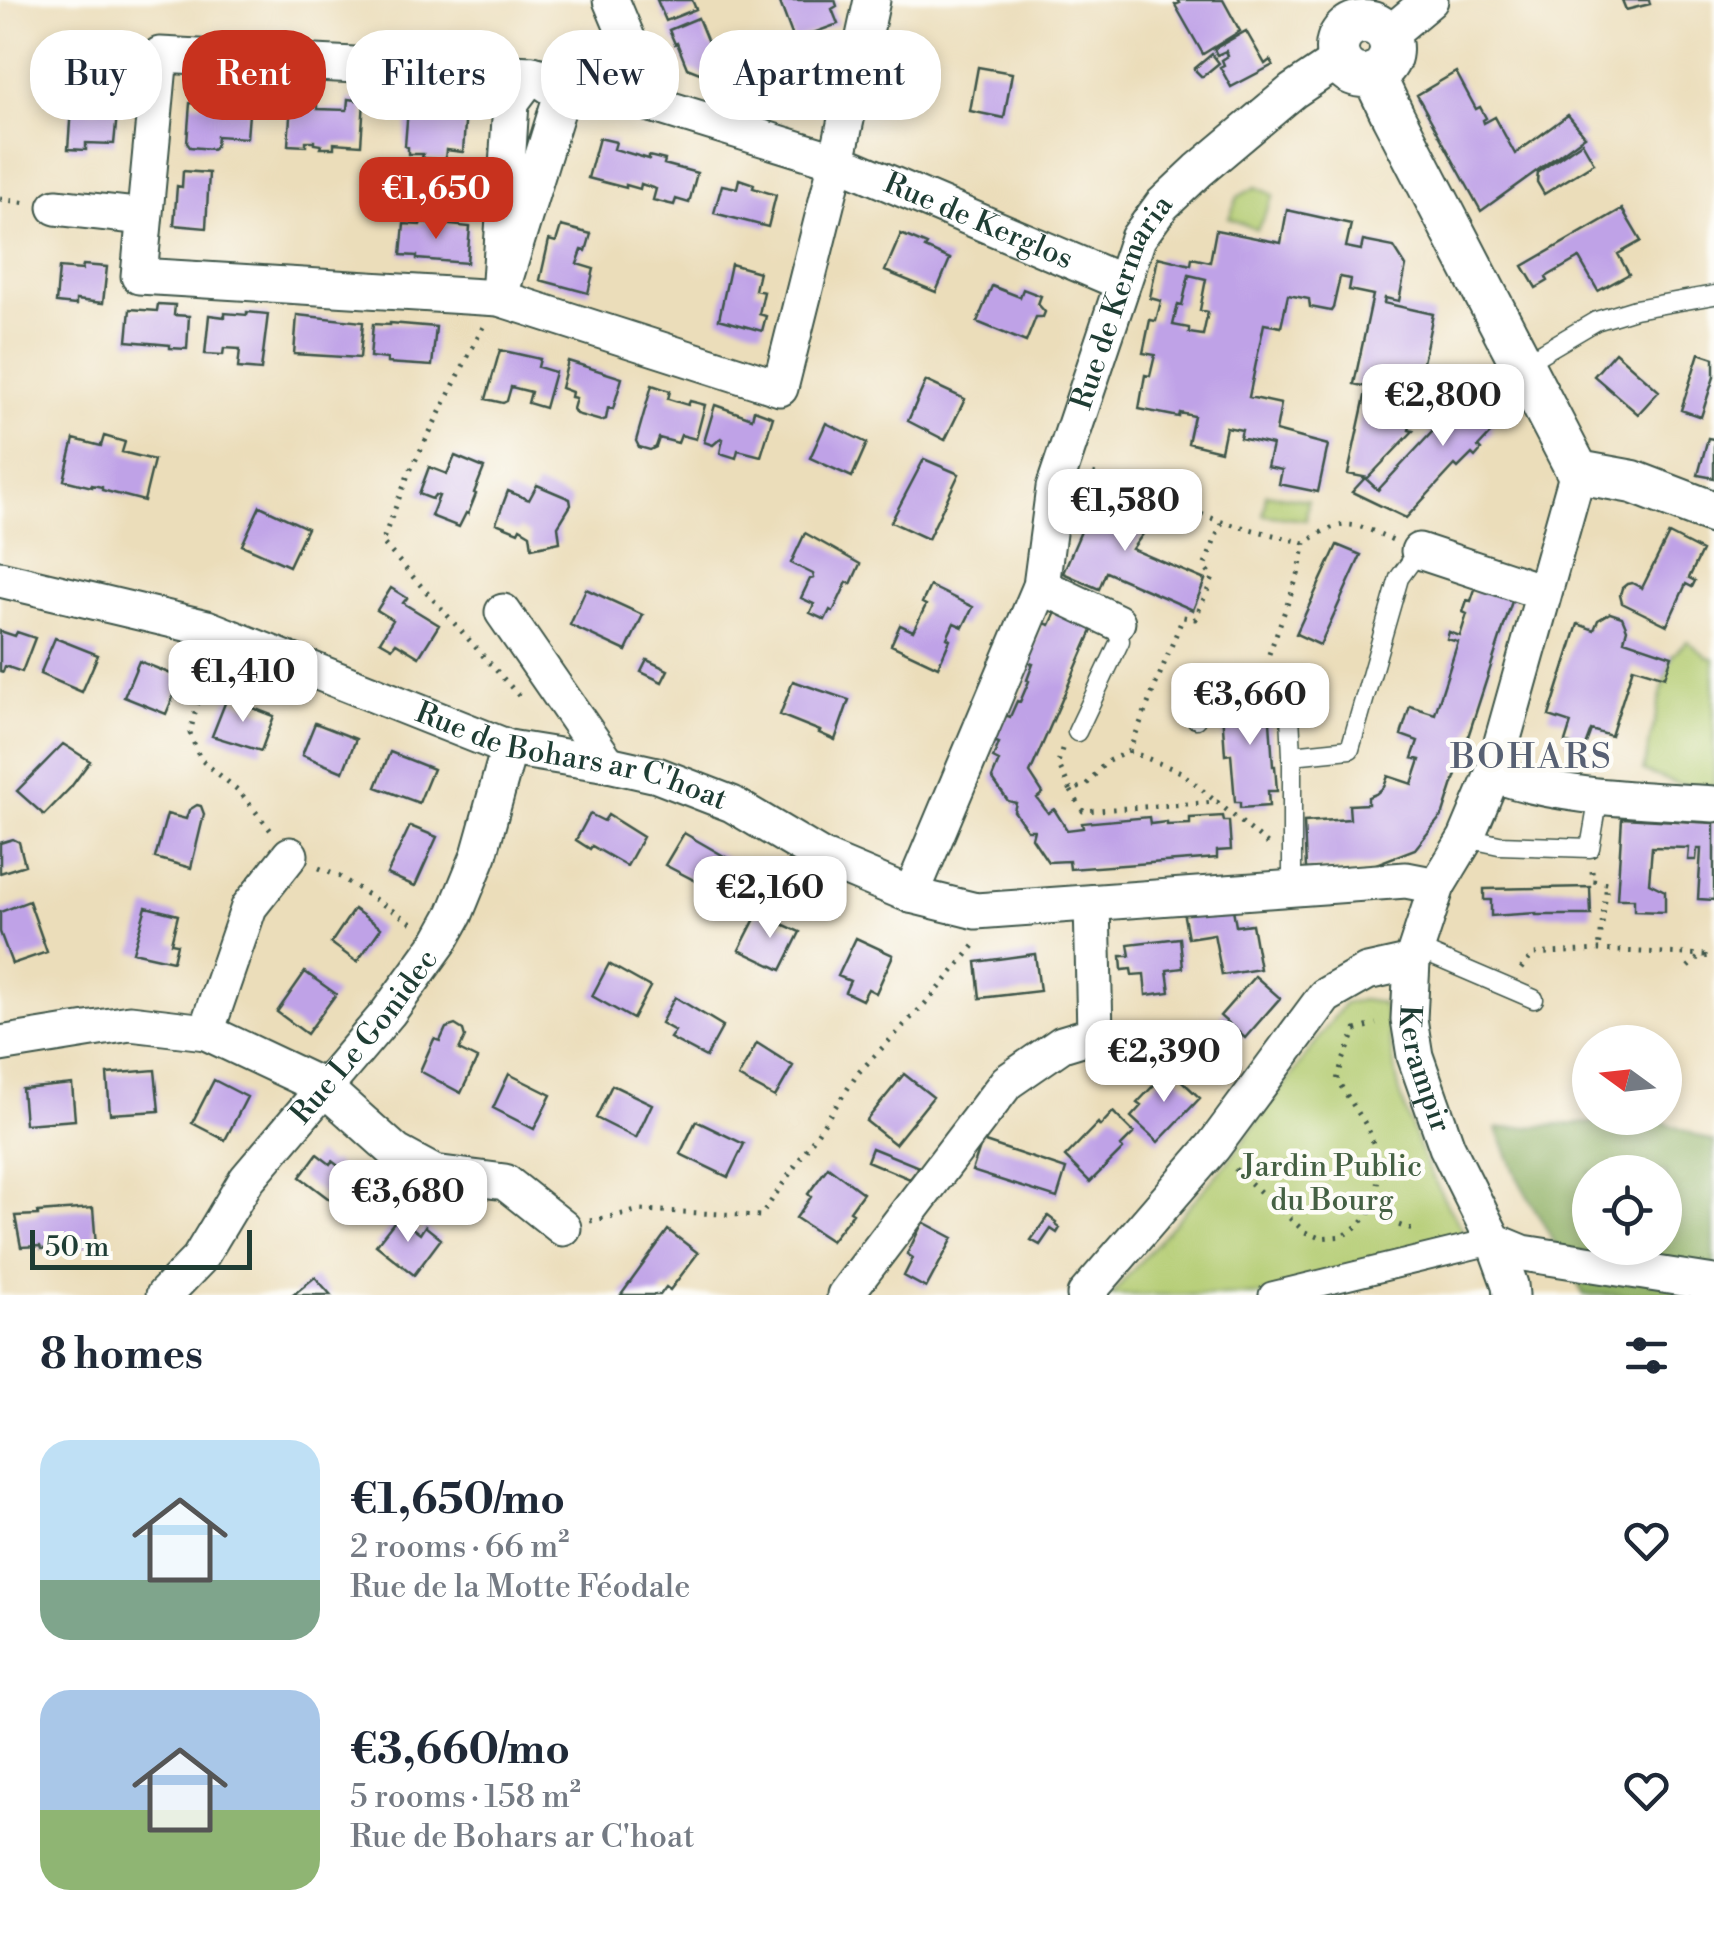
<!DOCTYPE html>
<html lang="en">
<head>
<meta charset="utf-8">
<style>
	body { margin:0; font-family:"Libre Bodoni",serif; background:#f2f2f3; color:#1f2937; height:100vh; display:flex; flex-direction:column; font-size:38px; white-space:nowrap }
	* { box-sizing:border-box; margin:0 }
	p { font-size:32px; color:#747a83 }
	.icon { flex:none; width:55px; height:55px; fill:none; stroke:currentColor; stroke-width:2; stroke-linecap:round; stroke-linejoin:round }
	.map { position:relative; height:1295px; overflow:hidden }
	.drawer { display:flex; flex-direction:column; background:#fff; flex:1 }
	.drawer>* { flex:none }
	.hud { position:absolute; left:30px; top:30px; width:1000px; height:90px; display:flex; gap:20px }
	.needle { width:65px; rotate:285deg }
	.buttons { position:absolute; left:1572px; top:1025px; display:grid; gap:20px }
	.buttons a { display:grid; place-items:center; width:110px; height:110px; border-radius:50%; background:#fff; box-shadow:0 5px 15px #0003; font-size:50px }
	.scale { position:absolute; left:30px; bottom:25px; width:222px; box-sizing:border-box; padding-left:10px; border:5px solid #1f3d34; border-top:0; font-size:28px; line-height:35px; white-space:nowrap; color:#1f3d34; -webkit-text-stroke:8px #fdfcf7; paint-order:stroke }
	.price { position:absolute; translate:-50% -85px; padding:0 22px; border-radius:20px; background:#fff; color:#222; font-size:32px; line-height:65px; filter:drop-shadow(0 2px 5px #0008) }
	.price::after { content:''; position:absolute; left:50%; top:60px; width:30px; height:22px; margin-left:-15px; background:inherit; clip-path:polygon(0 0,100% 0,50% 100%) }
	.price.active { background:#c8321e; color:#fff }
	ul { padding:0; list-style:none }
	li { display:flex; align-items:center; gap:30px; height:250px; padding:0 40px }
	li span { display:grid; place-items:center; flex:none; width:280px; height:200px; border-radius:30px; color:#555 }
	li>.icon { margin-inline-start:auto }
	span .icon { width:120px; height:120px; fill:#fffc; stroke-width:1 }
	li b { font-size:42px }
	h2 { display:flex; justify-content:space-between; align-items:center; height:120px; padding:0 40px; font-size:42px }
	.pill { padding:0 35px; border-radius:40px; background:#fff; box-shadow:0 5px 15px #0003; font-size:35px; line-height:90px }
	.pill.active { background:#c8321e; color:#fff }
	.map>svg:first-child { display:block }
	.green { fill:#b2cb70; stroke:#688452; stroke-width:2.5 }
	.forest { fill:#8daf62; stroke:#56764b; stroke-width:2.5; fill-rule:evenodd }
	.building { fill:#bfa2e7; fill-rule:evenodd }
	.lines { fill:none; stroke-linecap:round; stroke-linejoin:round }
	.service-casing { stroke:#3e5548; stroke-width:21 }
	.pedestrian-casing { stroke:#3e5548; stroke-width:29 }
	.minor-casing { stroke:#3e5548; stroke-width:39 }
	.tertiary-casing { stroke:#3e5548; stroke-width:46 }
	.path { stroke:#3e5548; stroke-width:5; stroke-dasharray:2.5 8; stroke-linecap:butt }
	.service { stroke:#fff; stroke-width:18 }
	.pedestrian { stroke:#fff; stroke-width:25 }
	.minor { stroke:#fff; stroke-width:35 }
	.tertiary { stroke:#fff; stroke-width:42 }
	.labels { text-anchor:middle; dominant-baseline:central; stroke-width:9; stroke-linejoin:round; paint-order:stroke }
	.street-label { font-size:30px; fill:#1f3d34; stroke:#fdfcf7 }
	.park-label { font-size:30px; fill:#446043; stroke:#fdfcf7 }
	.quarter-label { font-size:35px; letter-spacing:2.5px; fill:#576073; stroke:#fdfcf7 }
</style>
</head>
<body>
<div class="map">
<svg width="1714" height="1295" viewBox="0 0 1714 1295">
	<rect width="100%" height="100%" fill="#fdfcf7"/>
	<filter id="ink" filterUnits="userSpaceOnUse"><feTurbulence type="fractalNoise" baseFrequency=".01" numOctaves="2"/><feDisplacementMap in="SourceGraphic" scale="20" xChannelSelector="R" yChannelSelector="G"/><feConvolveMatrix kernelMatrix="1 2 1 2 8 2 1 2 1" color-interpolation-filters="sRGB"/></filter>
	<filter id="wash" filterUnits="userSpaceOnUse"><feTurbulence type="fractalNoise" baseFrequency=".0048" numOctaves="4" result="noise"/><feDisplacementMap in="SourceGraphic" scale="40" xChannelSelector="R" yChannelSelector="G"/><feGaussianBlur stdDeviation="2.25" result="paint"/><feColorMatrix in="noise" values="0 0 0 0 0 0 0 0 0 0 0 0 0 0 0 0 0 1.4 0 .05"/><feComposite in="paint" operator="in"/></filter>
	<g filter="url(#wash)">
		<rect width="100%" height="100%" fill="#ebddba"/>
		<path class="green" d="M1256,187L1274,195L1257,230L1229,218L1238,197Z
			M1266,494L1308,500L1306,520L1263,515Z
			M1687,641L1708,657L1714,658V786L1677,784L1643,771L1665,677L1672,656Z
			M1362,1000L1382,1003C1388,1015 1388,1028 1390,1041C1393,1059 1396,1078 1401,1096C1416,1146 1439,1196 1469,1239L1294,1295H1111L1228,1162L1344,1004Z"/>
		<path class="forest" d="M1655,1119L1714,1142V1295H1584L1518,1179L1497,1129ZM1590,1172H1665V1248H1590Z"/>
		<g id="blocks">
			<path class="building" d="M657,0H692L696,9L666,21Z
				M779,0H835L837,6L832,9L838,24L794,40Z
				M1178,0H1223L1240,31L1203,54L1175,5L1180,3Z
				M1622,0H1649L1650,4L1626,10Z
				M698,18L709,45L720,51L724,60L734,65L736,70L730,85L687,68L677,43L675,44L669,30Z
				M1246,31L1265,64L1270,60L1273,65L1231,87L1220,67L1224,65L1222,60L1228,56L1226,51L1217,55L1214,49Z
				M1212,54L1219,63L1202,77L1194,69Z
				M978,67L1012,73L1004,118L970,111Z
				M1456,72L1476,109L1480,107L1486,118L1483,120L1484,123L1495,117L1515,154L1568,115L1585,136L1481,211L1417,95Z
				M805,92L812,106L801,112L793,98Z
				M220,95L234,96V101L250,102L247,138L217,136L216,146L212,149L190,147L187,143L190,103L219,105Z
				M348,99L364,101L361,145L334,143V148H320L321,145L314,144V141H306V146L288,145L291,103L317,105V109L347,110Z
				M98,103L118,104L114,144L86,143V150L68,149L71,108L97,110Z
				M446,107L466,109L463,152L446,150L445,160L422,158L423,154H408V147L405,146L408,108L426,109V114L445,115Z
				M599,138L616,142L614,149L649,159V156L665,160L664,164L697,173L689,203L676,199L674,205L653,200L656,189L641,184L640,189L626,185V188L588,178Z
				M1582,142L1594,163L1544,194L1537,182L1538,172Z
				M183,171L209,173L206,228L174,225L177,186L182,187Z
				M739,179L754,184L753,188L776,195L768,227L714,213L722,185L737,188Z
				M1622,209L1641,241L1618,254L1629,274L1598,291L1579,258L1546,277L1548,281L1536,288L1523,266Z
				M1287,210L1351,224L1346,247L1361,250L1363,241L1394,247L1406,266L1399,301L1385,298L1384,303L1433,314L1409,430L1413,431L1368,478L1348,474L1367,387L1354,384L1373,295L1349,290L1351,279L1340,277L1333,308L1331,311L1310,307L1309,299L1288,295L1281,327L1264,324L1249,397L1281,404L1276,431L1328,445L1318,492L1279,484L1282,470L1267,467L1272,445L1240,438L1242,430L1226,427L1221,451L1188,443L1194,416L1180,413L1179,417L1139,409L1145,375L1150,376L1155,355L1143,353L1150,320L1156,321L1161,301L1150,298L1158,257L1191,265L1192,258L1210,262L1216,230L1281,243ZM1189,275L1206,279L1200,310L1208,312L1203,335L1189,333V328L1173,325L1178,304L1182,305Z
				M421,222L470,227L467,263L417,259V256L401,255L404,224L420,225Z
				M561,226L591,234L586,251L582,250L577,264L594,269L588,293L540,280L549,240L556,242Z
				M901,234L927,245L925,248L950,259L936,292L885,271Z
				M731,264L759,272L755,290L764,292L759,314L766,316L762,331L719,319Z
				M83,265L107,267L103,303L76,300V305L56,303L59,268L82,270Z
				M992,286L1020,297L1023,289L1041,296L1038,304L1045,312L1043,317H1036L1026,342L977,322Z
				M158,304L175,305L174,315L189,316L187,349L170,348V345L127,341L130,309L157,311Z
				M247,312L268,314L261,370L238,368L240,349L224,348L223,355L205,354L209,315L225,317V313L247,315Z
				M297,315L363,322L360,358L294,354Z
				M390,323L436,327L432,366L387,363V359L370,357L373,324L390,325Z
				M500,350L540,359L538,367L555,372L545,408L528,403L531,392L511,387L507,401L503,403L486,399Z
				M1615,352L1659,391L1638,414L1594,376Z
				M1699,353L1714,358V377L1701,417L1681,410Z
				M568,361L622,378L613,409L608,408L606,419L601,421L576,414L573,409L576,398L571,397L572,392L561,388Z
				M1489,371L1517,398L1489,428L1493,431L1478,447L1481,450L1475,457L1472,454L1458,468L1455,465L1406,518L1352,492L1365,478L1378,490Z
				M926,381L965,399L945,440L908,421Z
				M652,385L670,391L668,399L688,405L690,401L705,405L696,439L681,435L678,443L659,438L656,447L650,450L639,447L636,441Z
				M715,405L752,418L754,410L773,417L761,456L738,450L736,458L720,453L723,439L721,438L713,445L704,442Z
				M826,423L867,443L852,477L810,458Z
				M104,436L125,442L122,452L154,460L144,501L102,490V487L92,485V487L64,480L74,439L101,446Z
				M1708,438L1714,439V478L1698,475Z
				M455,456L484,468L474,493L476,494L468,514L466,513L459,527L431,516L439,496L435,495L432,499L419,494L429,467L447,474Z
				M924,459L959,474L928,539L891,522Z
				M537,485L570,499L571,505L558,526L560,542L532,548L530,534L520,528L518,532L496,523L508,491L529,500Z
				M1101,485L1138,501L1125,530L1143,534L1132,549L1205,580L1193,610L1106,572L1099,589L1063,573Z
				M260,506L307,528L289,566L242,545Z
				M805,533L860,564L851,584L847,582L833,612L830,610L825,620L810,613L814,604L801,598L810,579L814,578L813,574L791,563Z
				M1669,534L1702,551L1689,578L1695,581L1692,587L1686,584L1667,625L1622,603L1620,595L1622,588L1627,584L1632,583L1642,588Z
				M1337,545L1361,555L1320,645L1296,634Z
				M1477,583L1514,595L1443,814L1415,849L1371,866L1306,869L1304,822L1350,819L1349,805L1368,804V797L1376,794L1384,787L1388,776L1412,784L1420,760L1412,758L1418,741L1401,735L1410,706L1435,714L1458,642L1447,639L1449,632L1460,636L1467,614L1463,612L1467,600L1471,601Z
				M930,586L973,607L963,627L954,623L947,638L950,640L938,667L891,645L900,625L913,631L926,605L922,603Z
				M391,588L407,598L403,603L439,625L419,657L396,643L392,648L380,641L393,620L377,610Z
				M586,589L643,615L626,651L570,625Z
				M1057,610L1094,626L1030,773L1043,793L1037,798L1048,813L1054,809L1067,830L1083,828L1082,823L1149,817L1150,824L1167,822V825L1190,824V818L1223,816L1224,821H1229L1231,850L1217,851V858L1070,869L1069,861L1048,862L1032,838L1034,830H1027L1014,811L1016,803L1008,801L992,778L999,761L993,758L999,743L993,741L1005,715L1010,717L1017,701L1020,702L1029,681L1027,680L1033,664L1027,662L1044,623L1050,625Z
				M1610,613L1622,617L1627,629L1624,640L1672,656L1665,677L1633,667L1611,736L1591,730L1584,749L1565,742L1571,723L1549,716L1578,624L1594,630L1598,620Z
				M0,631L15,636L17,632L35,638L22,672L5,666L3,672L0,671Z
				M55,638L98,655L82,692L40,674Z
				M647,660L668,670L662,682L641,672Z
				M139,661L181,678L166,714L124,697Z
				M793,681L849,700L835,740L819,733L820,731L780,715Z
				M1268,691L1273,766H1275L1277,791H1268L1269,806L1240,808V802H1235L1231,754L1225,755L1222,711H1228L1227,694Z
				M227,698L274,716L261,751L212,736Z
				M315,723L356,739L343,772L302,755Z
				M63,744L90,761L71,787L44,815L17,791Z
				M390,752L433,769L419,803L376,787Z
				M197,805L201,806L204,814L191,868L155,858L167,814L186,819L189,810Z
				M590,814L604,821L608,815L643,837L627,866L592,846L590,849L576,840Z
				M1622,818L1714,823V900L1698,899L1701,849H1697L1696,860H1688L1689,848L1652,847L1649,883L1665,891V912L1634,911V899H1617Z
				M410,826L437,837L415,886L387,874Z
				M684,833L736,863L719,893L665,865Z
				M13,839L19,842L25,865L0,873V843Z
				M1590,887L1591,915H1536V913L1491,916V900H1484V889Z
				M29,901L47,952L12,964L0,932V912Z
				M146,907L178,915L171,943L177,944L173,961L133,952Z
				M354,909L381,928L357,962L331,943Z
				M1233,909L1236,926L1252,924L1260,969L1222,975L1214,934L1188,938L1183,911Z
				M758,913L800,932L781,970L739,950Z
				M856,938L893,955L876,993L868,989L862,1000L845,992L850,981L838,976Z
				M1180,938L1183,968L1167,970L1170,992L1146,995L1144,974L1132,975L1131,969L1122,970L1121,956H1130L1128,944Z
				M1035,954L1040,991L980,998L976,962Z
				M609,964L650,987L633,1019L592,996Z
				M305,972L336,994L307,1034L277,1012Z
				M1255,976L1280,998L1245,1038L1220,1016Z
				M675,997L723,1026L706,1057L670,1038L675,1031L661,1023Z
				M455,1025L463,1030L465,1037L459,1050L477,1059L461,1093L420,1071L434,1039L440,1041L446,1028Z
				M1132,1025L1136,1040L1118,1044L1114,1029Z
				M757,1043L793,1066L775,1097L738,1077Z
				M1169,1069L1200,1098L1158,1142L1131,1117L1141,1106L1137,1103Z
				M155,1070L159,1111L110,1114L107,1074Z
				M509,1074L551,1095L534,1129L493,1108Z
				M904,1074L933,1097L895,1144L866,1121Z
				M214,1080L247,1097L225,1140L192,1123Z
				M72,1084L75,1120L25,1124L22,1089Z
				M612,1085L652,1104L636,1138L596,1118Z
				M1113,1112L1134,1133L1121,1146L1123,1149L1090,1182L1065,1157L1098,1123L1100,1126Z
				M696,1121L744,1144L728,1177L680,1154Z
				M982,1141L1066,1169L1057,1198L972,1171Z
				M872,1148L882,1152L919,1167L910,1179L867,1161Z
				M317,1154L330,1164L332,1161L364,1186L345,1211L300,1177Z
				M828,1167L863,1193L850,1211L853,1213L831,1241L796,1218L811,1197L808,1194Z
				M93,1208L96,1246L41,1249L40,1246L21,1247L15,1216L38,1215V1212Z
				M1048,1216L1056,1222L1055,1224L1060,1228L1057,1233L1051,1229L1040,1245L1031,1240Z
				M398,1217L420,1234L425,1226L441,1239L414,1275L376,1245Z
				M923,1222L953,1238L926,1288L904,1276L913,1258L907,1254Z
				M668,1230L698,1253L670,1290L666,1287L660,1295H621Z
				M315,1277L331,1295H293Z"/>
		</g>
	</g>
	<g filter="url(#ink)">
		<use href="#blocks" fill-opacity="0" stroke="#3e5548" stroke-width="2.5"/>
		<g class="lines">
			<g class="service-casing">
				<path id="service" d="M1523,364L1596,321L1635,309L1714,295
					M1196,719L1203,681L1288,676L1292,755V888
					M1077,732L1120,641L1117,622
					M1292,755L1350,749L1399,578L1419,551
					M1466,838L1499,845L1590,848L1599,796
					M1415,948L1534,999"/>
			</g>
			<g class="pedestrian-casing">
				<path id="pedestrian" d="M1272,1295L1494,1241"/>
			</g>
			<g class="minor-casing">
				<g id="minor">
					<path d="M611,0L655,105"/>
					<path id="s1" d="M872,0L837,161L780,388L499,298L139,276L160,55L532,74L655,105L837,161L1121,282"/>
					<path d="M1388,35L1430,0"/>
					<path d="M532,74L562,94L499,298L511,102Z"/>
					<path d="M56,207L144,217"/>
					<path id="s2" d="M1578,472L1493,774L1466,838L1437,886L1412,962L1409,1019L1415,1056L1447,1147L1494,1241L1523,1253L1714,1283"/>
					<path d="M1419,551L1543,592"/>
					<path id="s3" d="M0,579L207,628L509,748L608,764L657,775L732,804L823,858L911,895L976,911L1406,880L1437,886"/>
					<path d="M1041,586L1117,622"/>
					<path d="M503,612L608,764"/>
					<path d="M1493,774C1563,799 1641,799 1714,804"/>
					<path id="s4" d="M911,895L1041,586L1054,488L1138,238L1162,205L1199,170L1293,91L1339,60"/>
					<path d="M206,1032L249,907L290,855"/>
					<path d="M0,1044L130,1023L206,1032L323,1087L397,1153L434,1173L505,1182L563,1228"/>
					<path d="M1494,1241L1510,1285L1511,1295"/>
					<path id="s5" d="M164,1295L199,1259L247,1179L388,1013L440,941L455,914L479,855L509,748"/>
					<path d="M845,1295L1007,1082L1062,1044L1095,1034L1092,903"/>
					<path d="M1085,1295L1213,1147L1325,996L1367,972L1412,962"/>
				</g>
			</g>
			<g class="tertiary-casing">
				<path id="tertiary" d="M1337 49a27 27 0 1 1 54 0a27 27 0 1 1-54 0Z
					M1373,74L1393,116L1578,472L1633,482L1714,513"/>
			</g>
			<path class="path" d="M0,199L27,203
				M483,327L408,475L382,542L519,696
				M1093,474L1222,522L1305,543C1342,517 1353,522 1393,540
				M1269,654L1298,575L1305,543
				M213,663L196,709L190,733L200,759L239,791L272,832
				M1062,749L1058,763L1071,791L1086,785L1106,762L1129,751L1183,617L1195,619L1213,578L1204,567L1222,522
				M1129,751L1181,772L1214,800
				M1071,791L1083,811L1217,802L1270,846
				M319,868L340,877L412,923
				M1592,871L1593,881L1607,883L1599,950
				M1688,967L1699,957L1714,956
				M1521,969L1533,954L1599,950L1707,955
				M1235,1169L1305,1232L1320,1238L1344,1236L1361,1223L1374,1207L1378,1178L1376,1151L1368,1128L1337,1080L1342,1063L1356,1030L1376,1024
				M1374,1207L1390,1222L1418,1232
				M590,1221L641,1210L761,1216L859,1072L937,991L978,941"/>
			<use href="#service" class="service"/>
			<use href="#pedestrian" class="pedestrian"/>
			<use href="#minor" class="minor"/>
			<use href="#tertiary" class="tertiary"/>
		</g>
	</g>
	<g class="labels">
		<g class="street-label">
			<text stroke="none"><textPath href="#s1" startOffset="2120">Rue de Kerglos</textPath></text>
			<text stroke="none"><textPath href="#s4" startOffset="632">Rue de Kermaria</textPath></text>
			<text stroke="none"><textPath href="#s3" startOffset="600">Rue de Bohars ar C'hoat</textPath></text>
			<text stroke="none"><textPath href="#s5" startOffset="328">Rue Le Gonidec</textPath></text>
			<text stroke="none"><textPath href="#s2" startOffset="628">Kerampir</textPath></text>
		</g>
		<g class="park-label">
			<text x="1332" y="1167">Jardin Public<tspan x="1332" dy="34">du Bourg</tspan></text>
		</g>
		<g class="quarter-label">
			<text x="1532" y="757">BOHARS</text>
		</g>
	</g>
</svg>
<div class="buttons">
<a><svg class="needle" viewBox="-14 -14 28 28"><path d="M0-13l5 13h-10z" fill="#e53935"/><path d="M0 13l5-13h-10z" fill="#747a83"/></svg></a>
<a><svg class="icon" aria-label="locate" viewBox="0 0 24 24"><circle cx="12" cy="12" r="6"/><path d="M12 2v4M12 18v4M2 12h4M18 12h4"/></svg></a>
</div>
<div class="scale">50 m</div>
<b class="price active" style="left:436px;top:242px">€1,650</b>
<b class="price" style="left:1443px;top:449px">€2,800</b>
<b class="price" style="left:1125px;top:554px">€1,580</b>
<b class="price" style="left:243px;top:725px">€1,410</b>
<b class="price" style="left:1250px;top:748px">€3,660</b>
<b class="price" style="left:770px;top:941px">€2,160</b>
<b class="price" style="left:1164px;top:1105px">€2,390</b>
<b class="price" style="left:408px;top:1245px">€3,680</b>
<div class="hud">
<a class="pill">Buy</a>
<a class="pill active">Rent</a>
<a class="pill">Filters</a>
<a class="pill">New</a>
<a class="pill">Apartment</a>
</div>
</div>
<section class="drawer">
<h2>8 homes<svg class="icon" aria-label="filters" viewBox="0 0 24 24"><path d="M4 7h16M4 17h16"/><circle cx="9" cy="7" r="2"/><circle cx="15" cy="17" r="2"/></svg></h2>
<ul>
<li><span style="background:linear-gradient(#bfe0f5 70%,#7fa58c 0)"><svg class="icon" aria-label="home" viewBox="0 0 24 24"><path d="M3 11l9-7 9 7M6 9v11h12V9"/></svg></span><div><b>€1,650/mo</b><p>2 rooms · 66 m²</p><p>Rue de la Motte Féodale</p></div><svg class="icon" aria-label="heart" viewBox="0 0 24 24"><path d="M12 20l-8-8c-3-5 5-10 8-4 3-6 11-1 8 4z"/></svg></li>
<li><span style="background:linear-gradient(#a9c7e8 60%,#8fb573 0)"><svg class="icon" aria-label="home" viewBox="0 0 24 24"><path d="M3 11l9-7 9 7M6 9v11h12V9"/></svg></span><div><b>€3,660/mo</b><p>5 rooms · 158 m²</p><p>Rue de Bohars ar C'hoat</p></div><svg class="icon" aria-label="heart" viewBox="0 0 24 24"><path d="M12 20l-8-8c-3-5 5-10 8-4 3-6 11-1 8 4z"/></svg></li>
</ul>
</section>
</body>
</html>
